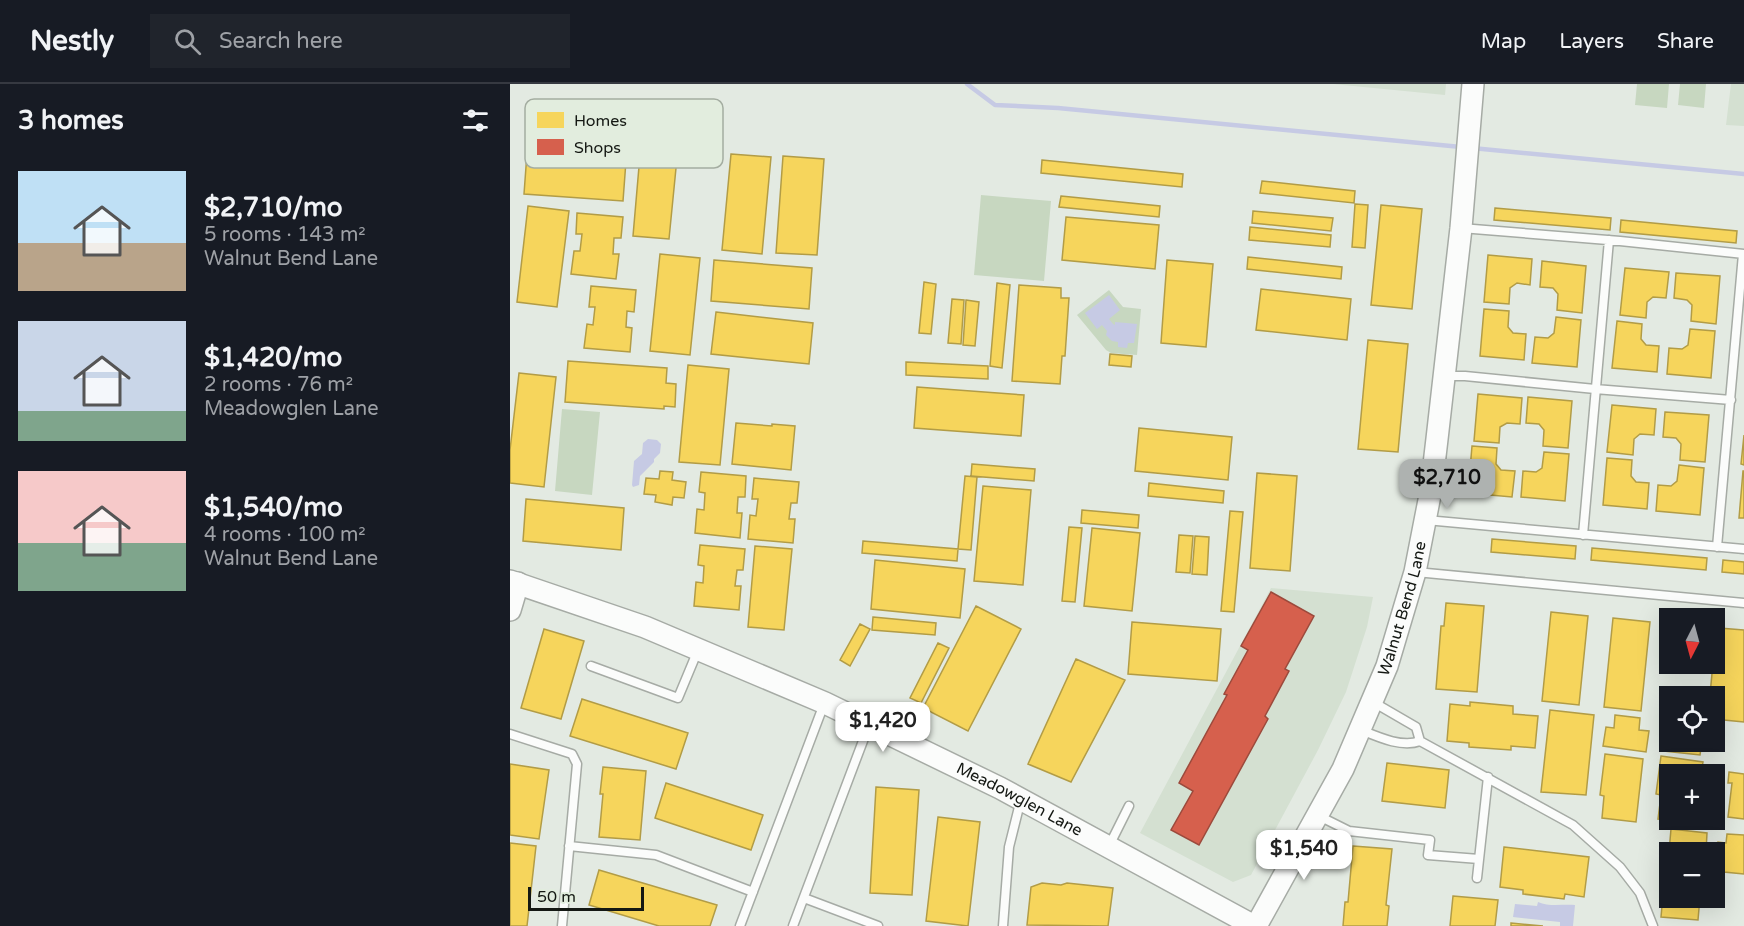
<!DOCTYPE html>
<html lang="en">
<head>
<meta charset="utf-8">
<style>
	body { margin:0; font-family:"Varela Round",sans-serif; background:#20242c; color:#f1f3f6; height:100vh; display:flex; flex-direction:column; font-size:22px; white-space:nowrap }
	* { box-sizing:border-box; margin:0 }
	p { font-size:20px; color:#9ea1a6 }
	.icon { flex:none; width:33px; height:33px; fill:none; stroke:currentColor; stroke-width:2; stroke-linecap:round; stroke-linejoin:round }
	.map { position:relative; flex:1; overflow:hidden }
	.sheet { display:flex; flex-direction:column; background:#171b24; width:510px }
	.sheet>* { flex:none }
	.needle { width:39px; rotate:186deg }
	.controls { position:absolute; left:1149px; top:524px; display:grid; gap:12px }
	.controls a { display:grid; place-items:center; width:66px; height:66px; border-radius:0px; background:#171b24; box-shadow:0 6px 24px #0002; font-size:30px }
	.scale { position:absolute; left:18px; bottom:15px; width:116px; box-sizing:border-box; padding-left:6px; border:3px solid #141813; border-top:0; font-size:16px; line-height:21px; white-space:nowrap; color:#141813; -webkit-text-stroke:4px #e2edde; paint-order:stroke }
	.price { position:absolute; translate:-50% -51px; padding:0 14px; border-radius:12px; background:#fff; color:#222; font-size:20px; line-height:39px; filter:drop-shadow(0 2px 3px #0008) }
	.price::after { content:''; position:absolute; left:50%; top:36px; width:18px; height:14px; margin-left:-9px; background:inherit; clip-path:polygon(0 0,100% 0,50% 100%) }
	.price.selected { background:#aeb2b0; color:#111 }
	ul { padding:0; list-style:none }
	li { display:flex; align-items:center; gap:18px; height:150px; padding:0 18px }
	li span { display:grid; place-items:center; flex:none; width:168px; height:120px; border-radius:0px; color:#555 }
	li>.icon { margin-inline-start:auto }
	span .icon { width:72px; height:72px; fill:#fffc; stroke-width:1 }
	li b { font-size:26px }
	h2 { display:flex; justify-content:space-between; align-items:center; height:72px; padding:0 18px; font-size:26px }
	header { display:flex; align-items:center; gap:36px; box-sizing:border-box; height:84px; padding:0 30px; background:#171b24; border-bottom:2px solid #363941 }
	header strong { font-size:28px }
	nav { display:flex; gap:33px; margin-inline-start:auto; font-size:21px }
	.search { width:420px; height:54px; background:#20242c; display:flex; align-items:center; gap:15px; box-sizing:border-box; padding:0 21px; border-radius:0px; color:#9ea1a6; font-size:22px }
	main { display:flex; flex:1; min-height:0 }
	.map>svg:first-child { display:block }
	.built { fill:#d4e0d1 }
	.green { fill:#c7d7c0 }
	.water { fill:#c6cae4 }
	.homes { fill:#f6d55c; stroke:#b29c46; stroke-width:1.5 }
	.shops { fill:#d6604d; stroke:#9c4a3c; stroke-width:1.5 }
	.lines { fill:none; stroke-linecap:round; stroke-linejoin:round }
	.stream { stroke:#c6cae4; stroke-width:4.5 }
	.service-casing { stroke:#a6aba5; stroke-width:11 }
	.tertiary-casing { stroke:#a6aba5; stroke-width:24 }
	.service { stroke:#fbfcfb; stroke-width:8 }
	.tertiary { stroke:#fbfcfb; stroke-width:21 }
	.labels { text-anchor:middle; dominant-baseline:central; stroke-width:6; stroke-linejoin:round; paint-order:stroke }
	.street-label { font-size:16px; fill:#141813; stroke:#e2edde }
	.key { fill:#e2edde; stroke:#a4ada1; stroke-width:1.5 }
	.key-label { font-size:16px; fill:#141813 }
</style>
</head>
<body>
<header>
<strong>Nestly</strong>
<div class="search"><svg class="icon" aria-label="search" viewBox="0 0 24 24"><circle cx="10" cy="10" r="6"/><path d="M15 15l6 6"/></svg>Search here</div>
<nav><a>Map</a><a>Layers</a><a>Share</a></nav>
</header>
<main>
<section class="sheet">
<h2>3 homes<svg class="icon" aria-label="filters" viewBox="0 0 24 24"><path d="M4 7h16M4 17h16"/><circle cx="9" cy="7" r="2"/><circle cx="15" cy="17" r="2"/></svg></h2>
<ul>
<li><span style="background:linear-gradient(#bfe0f5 60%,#b9a48a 0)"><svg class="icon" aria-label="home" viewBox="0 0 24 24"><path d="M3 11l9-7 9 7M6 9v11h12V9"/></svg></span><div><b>$2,710/mo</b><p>5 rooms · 143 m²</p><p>Walnut Bend Lane</p></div></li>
<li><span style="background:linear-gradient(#c9d6e8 75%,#7fa58c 0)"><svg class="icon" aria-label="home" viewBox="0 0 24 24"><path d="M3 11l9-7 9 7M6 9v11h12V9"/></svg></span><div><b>$1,420/mo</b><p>2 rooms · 76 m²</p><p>Meadowglen Lane</p></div></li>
<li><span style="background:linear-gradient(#f6c9c9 60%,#7fa58c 0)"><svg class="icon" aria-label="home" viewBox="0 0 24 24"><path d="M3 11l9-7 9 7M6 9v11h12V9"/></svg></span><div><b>$1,540/mo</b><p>4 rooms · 100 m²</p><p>Walnut Bend Lane</p></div></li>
</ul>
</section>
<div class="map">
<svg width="1234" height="842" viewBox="0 0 1234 842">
	<rect width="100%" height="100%" fill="#e3eae2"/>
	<path class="built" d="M823,0H936L935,11Z
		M1221,0H1234V42L1216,41Z
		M761,504L863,513L857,543L836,608L808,666L741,791L723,798L630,749Z"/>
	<path class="green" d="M1127,0H1159L1157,24L1125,21Z
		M1170,0H1196L1194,24L1168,21Z
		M471,111L541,117L534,197L464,191Z
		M599,206L613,223L631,225L627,271L601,269L596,266L567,231Z
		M52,325L90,328L82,411L45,407Z"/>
	<path class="water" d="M599,211L610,226L599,235L603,240L605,241V238L627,240L624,259H618L617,264L608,263V258L602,257L596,251L597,247L592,241L587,245L575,229Z
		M138,355L147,356L151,360L150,369L144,375V378L130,392L129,401L123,403L122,401L124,377L132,370L133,359Z
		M1028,818C1039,823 1052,820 1065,821L1063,842H1050V838L1003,833L1005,820L1027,822Z"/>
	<path class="homes" d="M17,69L116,77L113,117L14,110Z
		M221,70L261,73L252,170L212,166Z
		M130,71L167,74L159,155L123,152Z
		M273,72L314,75L307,171L266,169Z
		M532,76L673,90L672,103L531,89Z
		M752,97L845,107L844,119L750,109Z
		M551,112L650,122L649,133L549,123Z
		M845,120L858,121L855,164L842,163Z
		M871,121L912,125L902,225L861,221Z
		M18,122L59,127L47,223L7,218Z
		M985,124L1101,134L1100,146L984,136Z
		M743,127L823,134L821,147L742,139Z
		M67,129L113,133L111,154H104L103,170H109L106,195L61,190L64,167H70L72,150H66Z
		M556,133L649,141L645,185L552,176Z
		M1111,136L1227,147L1226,159L1110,148Z
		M740,143L821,151L820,163L739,156Z
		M150,170L190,174L180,271L140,267Z
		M978,171L1022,175L1020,201L1007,199L1000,204L999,220L974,218Z
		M738,173L832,183L831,195L737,185Z
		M204,176L302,184L299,225L201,217Z
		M657,176L703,180L696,263L651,259Z
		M1032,177L1076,182L1072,229L1047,226L1048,210L1043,204L1030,203Z
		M1115,184L1159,188L1156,214L1143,213L1137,218L1136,234L1110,231Z
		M1166,189L1210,192L1206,240L1181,237L1182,221L1177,216L1164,214Z
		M414,198L426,200L421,250L409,249Z
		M487,199L500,201L492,284L480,282Z
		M509,201L551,204V214H559L555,272H552L550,300L502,297Z
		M81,202L126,206L124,228L117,227L116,243L122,244L120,268L74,264L77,240L83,241L85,223H79Z
		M751,205L841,215L837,256L746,246Z
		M442,215L454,216L451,260L438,259Z
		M456,216L469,218L465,262L453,261Z
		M974,225L999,227L998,243L1003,249L1016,250L1014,276L970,272Z
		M206,228L303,239L299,280L201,270Z
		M1046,233L1071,236L1067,283L1022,279L1025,253L1038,254L1044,249Z
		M1107,237L1132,240L1131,255L1136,261L1149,262L1147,288L1102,284Z
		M1180,245L1205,247L1201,294L1157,290L1159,264L1172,265L1178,261Z
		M858,256L898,260L888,368L848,365Z
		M600,270L622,272L621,283L599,281Z
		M58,277L157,284L156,299L166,300L165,323L154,322V325L55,318Z
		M396,278L478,282V295L396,291Z
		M178,281L219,285L210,381L169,378Z
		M9,289L46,293L34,403L0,399V366Z
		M407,303L514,311L511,352L404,344Z
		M968,310L1012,314L1010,340L997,339L990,343L989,359L964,357Z
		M1018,313L1062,317L1058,364L1033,362L1034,346L1029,340L1016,339Z
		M1102,321L1146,325L1144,351L1130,350L1124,355L1123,371L1097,368Z
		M1155,328L1199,331L1195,378L1170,376L1171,360L1166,354L1153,353Z
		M226,339L262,342V340L285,342L281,386L222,380Z
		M629,344L722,353L718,396L625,387Z
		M1234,351V381L1231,380Z
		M962,362L987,364L986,380L991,386L1005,387L1002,413L958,409Z
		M1034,368L1059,370L1055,417L1011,413L1013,387L1026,388L1032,384Z
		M1097,374L1122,376L1121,392L1126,398L1139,399L1137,425L1093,421Z
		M462,380L525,385L524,397L461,392Z
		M1169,381L1194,384L1190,431L1146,427L1148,401L1161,402L1167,397Z
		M150,387L163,388L162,396L176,398L174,414L163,413L162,421L145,418L146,411L134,410L136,394L149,395Z
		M1233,387H1234V434H1229Z
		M191,388L236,392L235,413H228L227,429H232L230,454L185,449L187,425L194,426L195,409L189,408Z
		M747,389L787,392L780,487L740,484Z
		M455,392L467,393L461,466L448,465Z
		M244,394L289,398L287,419H281L279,435H285L283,459L238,455L240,431L246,432L248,415H242Z
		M639,399L714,407L713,419L638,412Z
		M473,402L521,406L513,501L464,497Z
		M16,415L114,424L111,466L13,457Z
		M572,426L629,431L628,444L571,439Z
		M720,427L733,428L724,528L711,527Z
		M559,443L572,444L565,518L552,517Z
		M582,444L630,449L622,527L574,522Z
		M669,451L683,452L680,489L666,488Z
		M685,452L699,453L697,491L682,490Z
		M982,455L1066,462L1065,475L981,468Z
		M353,457L448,465L447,477L352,469Z
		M190,461L235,465L233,486H227L225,502H231L229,526L184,522L186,498L193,499L194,482L188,481Z
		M245,462L282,465L274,546L238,543Z
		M1082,464L1197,474L1196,486L1081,476Z
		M365,476L455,485L450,534L361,525Z
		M1213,476L1234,478V490L1212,488Z
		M936,519L974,522L967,608L926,605L931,542H934Z
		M466,522L511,545L458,647L413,624Z
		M1041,528L1078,532L1069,621L1032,617Z
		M363,533L426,539L425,551L362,546Z
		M1103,534L1140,538L1131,627L1094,623Z
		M622,538L711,545L707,597L618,590Z
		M350,540L360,545L340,582L330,576Z
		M1209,544L1234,546V638L1204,635V612H1196L1197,611H1200L1203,579H1204L1205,562H1208Z
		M34,545L74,557L51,635L11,624Z
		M428,559L439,564L411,619L400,614Z
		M566,575L615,596L561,698L518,680Z
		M72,615L178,649L166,685L60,652Z
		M960,618L1003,622V630L1028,632L1025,664L1001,662V666L959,663V659L937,657L940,620L960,622Z
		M1040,626L1084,631L1076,711L1031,708Z
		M1105,631L1130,634L1129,646L1139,647L1136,668L1093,662L1096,643L1104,644Z
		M1156,648L1160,649V657H1192L1190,671L1154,667Z
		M1095,670L1133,675L1126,738L1092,734L1094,712L1090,711Z
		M1151,672L1193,678L1191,690H1160V735H1182V739L1148,735L1151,711L1146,710Z
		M877,679L939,686L935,724L872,717Z
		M0,680L39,686L29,755L0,751Z
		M93,683L136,687L130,756L89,753L93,710H90Z
		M1219,688L1234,690V735L1218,733L1222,699H1218Z
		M156,699L253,731L241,766L145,734Z
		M366,703L409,706L402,811L360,809Z
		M428,733L470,738L458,842L416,837Z
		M1161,745L1197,749L1196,768H1160V813H1193H1190L1188,836L1151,833L1157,767L1159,768Z
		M1217,750L1234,751V790L1214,788V780H1207L1208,758L1216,759Z
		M0,759L26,762L17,842H0Z
		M843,762L882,765L876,821L879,822L877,842H833L835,818H838Z
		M994,763L1079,773L1074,813L1055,810L1054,815L1013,810V806L990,803Z
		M89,786L207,821L200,842H149L79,821Z
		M532,799L551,801L557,799L603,804L598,842L517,841L521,803Z
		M943,812L988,816L985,842H940Z
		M1001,839L1033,842H1001Z"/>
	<path class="shops" d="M761,508L804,532L775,585L779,587L755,632L758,635L689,761L661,746L683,707L669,699L717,611L714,610L738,566L731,562Z"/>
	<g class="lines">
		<path class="stream" d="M457,0L485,21L548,24L951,63
			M962,64L1234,90"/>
		<g class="service-casing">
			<path id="service" d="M951,144L1110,157L1234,170
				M934,292H955L1085,305L1221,316
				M916,436L1234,465
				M1073,451L1099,156
				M1207,463L1233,170
				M906,488L1234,519
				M81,582L168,614L188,566
				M851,646C868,653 892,664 910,657L906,643L863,618
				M0,650L62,670L67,680L52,842
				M910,657L1063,741L1110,783L1130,809L1143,842
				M809,732L839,747L920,756L918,771L969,775
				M59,762L146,771L243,808
				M599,762L619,722
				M967,794L978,693
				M294,814L368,842
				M230,842L314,620
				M283,842L359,641
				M493,842L499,763L511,715"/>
		</g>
		<g class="tertiary-casing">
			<g id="tertiary">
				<path id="s1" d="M0,497L135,543L315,619L490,704L744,842"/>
				<path d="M0,526L8,499"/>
				<path id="s2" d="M746,842L833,685L877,582L905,488L921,406L927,355L951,144L963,0"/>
			</g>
		</g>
		<use href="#service" class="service"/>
		<use href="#tertiary" class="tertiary"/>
	</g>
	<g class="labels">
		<g class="street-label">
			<text stroke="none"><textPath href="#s2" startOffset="351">Walnut Bend Lane</textPath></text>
			<text stroke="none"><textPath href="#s1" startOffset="555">Meadowglen Lane</textPath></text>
		</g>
	</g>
	<rect x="15" y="15" width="198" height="69" rx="9" class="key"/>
	<rect x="27" y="28" width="27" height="16" fill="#f6d55c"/>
	<rect x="27" y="55" width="27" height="16" fill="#d6604d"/>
	<g class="key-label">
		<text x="64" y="42">Homes</text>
		<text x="64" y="69">Shops</text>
	</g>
</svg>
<div class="controls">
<a><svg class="needle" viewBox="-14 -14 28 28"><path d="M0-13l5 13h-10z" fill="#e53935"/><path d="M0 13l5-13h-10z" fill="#9ea1a6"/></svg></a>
<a><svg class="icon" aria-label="locate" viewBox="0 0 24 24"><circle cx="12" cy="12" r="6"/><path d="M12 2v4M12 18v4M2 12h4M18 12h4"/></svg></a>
<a>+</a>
<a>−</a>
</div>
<div class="scale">50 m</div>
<b class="price selected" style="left:937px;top:426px">$2,710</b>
<b class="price" style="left:373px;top:669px">$1,420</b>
<b class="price" style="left:794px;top:797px">$1,540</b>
</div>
</main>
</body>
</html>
